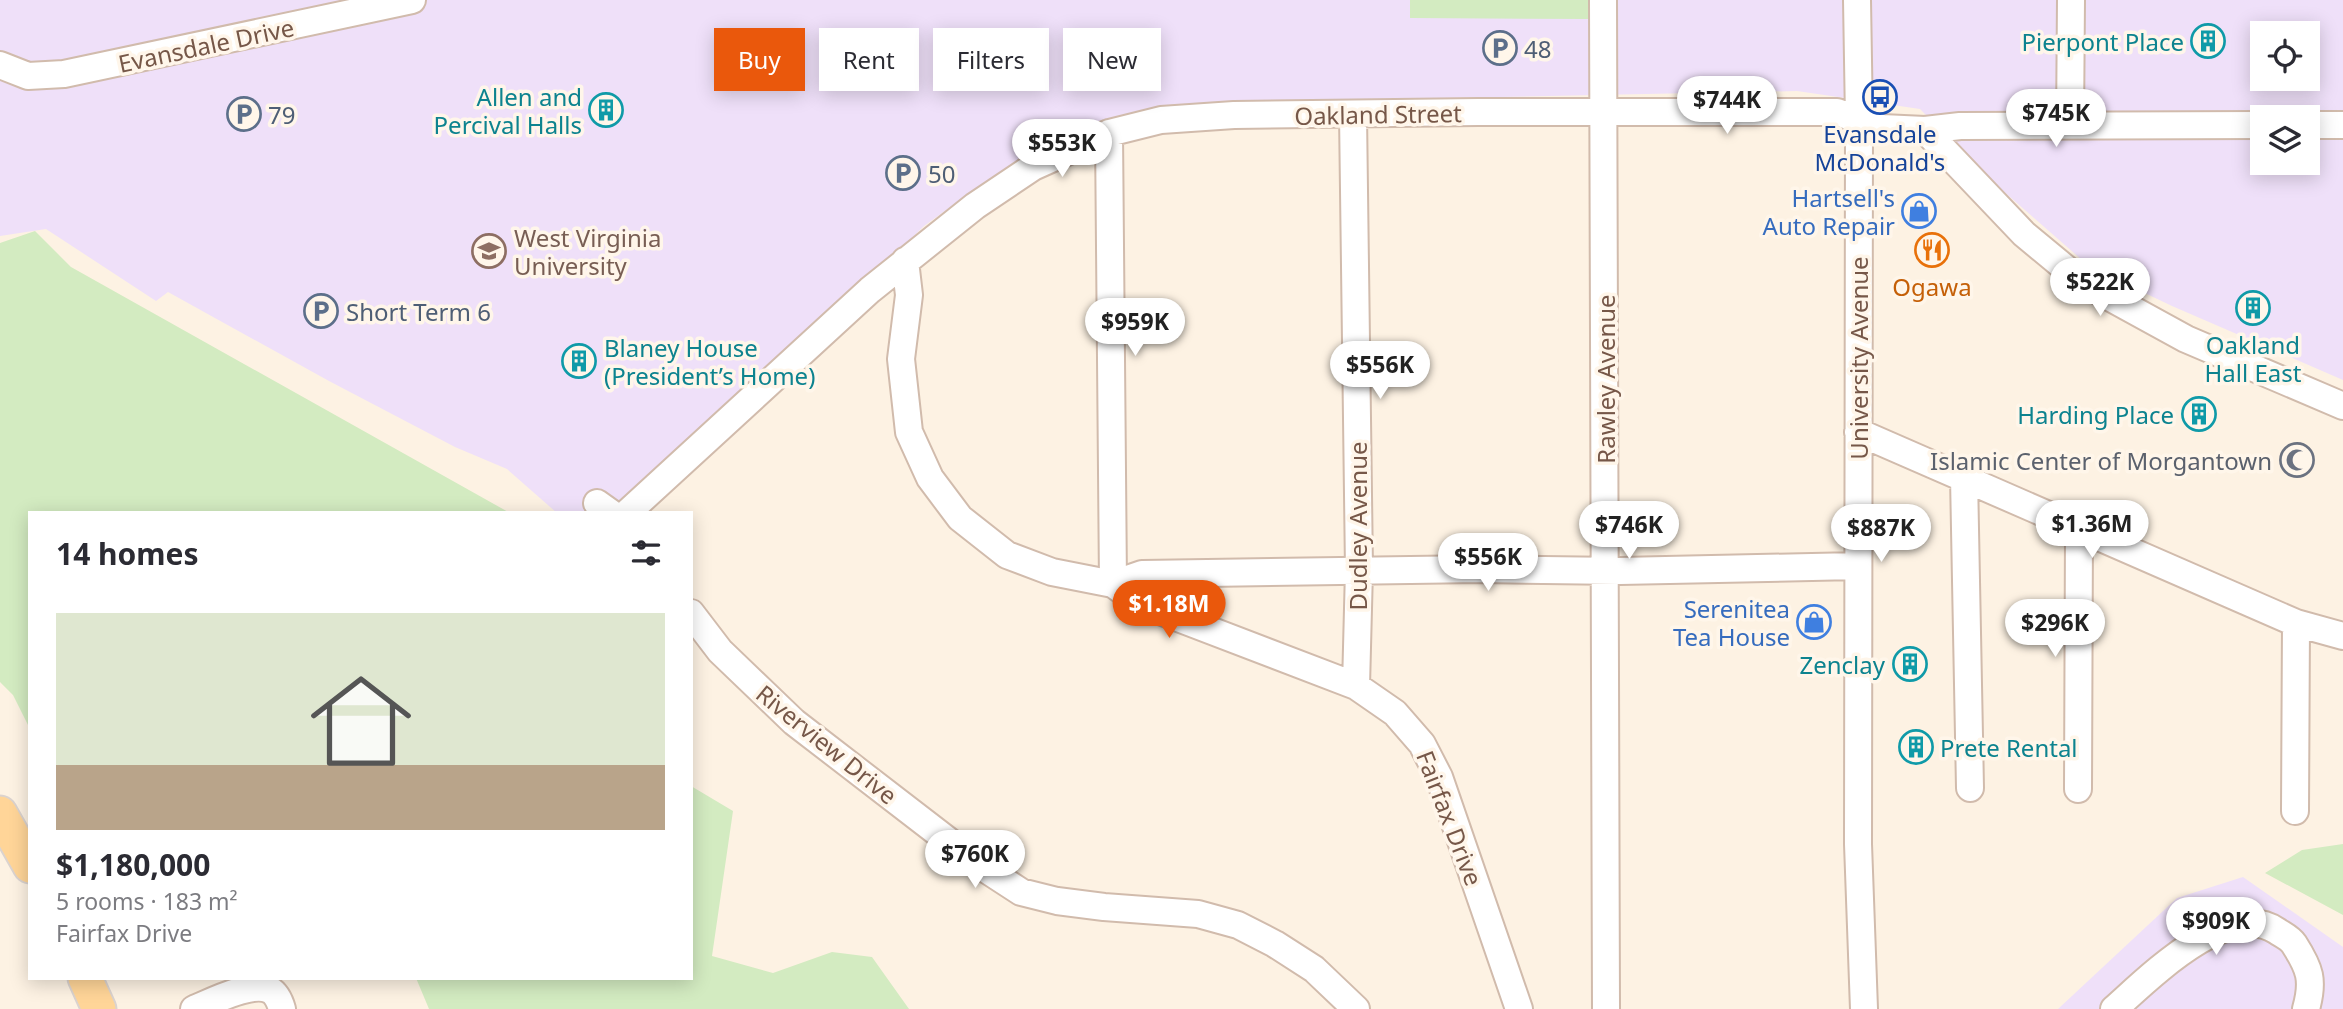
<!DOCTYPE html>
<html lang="en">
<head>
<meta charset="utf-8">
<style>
	body { margin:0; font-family:"Noto Sans",sans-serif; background:#f2f2f3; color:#2b2b33; height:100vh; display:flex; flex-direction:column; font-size:26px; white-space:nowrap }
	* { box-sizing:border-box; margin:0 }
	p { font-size:23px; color:#7c7c81 }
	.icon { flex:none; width:38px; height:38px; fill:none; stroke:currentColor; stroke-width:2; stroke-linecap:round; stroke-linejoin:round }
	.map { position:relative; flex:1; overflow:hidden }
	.panel { position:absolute; left:28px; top:511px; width:665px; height:469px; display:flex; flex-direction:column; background:#fff; border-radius:0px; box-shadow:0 4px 18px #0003 }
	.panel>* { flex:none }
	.hud { position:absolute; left:714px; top:28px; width:665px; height:63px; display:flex; gap:14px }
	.tools { position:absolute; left:2250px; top:21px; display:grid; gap:14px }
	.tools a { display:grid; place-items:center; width:70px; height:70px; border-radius:0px; background:#fff; box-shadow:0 4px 18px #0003; font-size:35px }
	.price { position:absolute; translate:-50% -60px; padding:0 16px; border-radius:24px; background:#fff; color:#222; font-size:23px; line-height:46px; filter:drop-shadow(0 2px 4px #0008) }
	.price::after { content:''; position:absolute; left:50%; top:42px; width:21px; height:16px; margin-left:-10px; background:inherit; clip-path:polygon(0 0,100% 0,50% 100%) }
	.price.active { background:#ea580c; color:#fff }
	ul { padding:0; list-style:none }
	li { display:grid; align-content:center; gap:14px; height:371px; padding:0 28px }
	li span { display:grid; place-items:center; height:217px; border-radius:0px; color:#555 }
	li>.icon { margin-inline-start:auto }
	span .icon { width:126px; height:126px; fill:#fffc; stroke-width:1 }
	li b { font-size:30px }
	h2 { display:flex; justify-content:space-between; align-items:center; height:84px; padding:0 28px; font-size:30px }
	.tag { padding:0 24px; border-radius:0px; background:#fff; box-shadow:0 4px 18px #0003; font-size:24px; line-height:63px }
	.tag.active { background:#ea580c; color:#fff }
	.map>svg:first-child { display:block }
	.education { fill:#efe0f9; fill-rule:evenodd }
	.green { fill:#d3ebc1 }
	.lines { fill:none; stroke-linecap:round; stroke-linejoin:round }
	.minor-casing { stroke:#d1bbac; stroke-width:30 }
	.major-casing { stroke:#dbd3cf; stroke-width:37 }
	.minor { stroke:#fff; stroke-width:26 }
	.major { stroke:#ffd598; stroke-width:33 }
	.labels { text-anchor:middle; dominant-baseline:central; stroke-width:7; stroke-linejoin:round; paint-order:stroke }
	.culture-label { font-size:24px; fill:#0d838f; stroke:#fff6ea; text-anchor:end }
	.street-label { font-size:24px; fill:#765748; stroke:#fff6ea }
	.service-label { font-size:24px; fill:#4e5e75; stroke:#fff6ea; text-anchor:start }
	.transit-label { font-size:24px; fill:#164399; stroke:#fff6ea }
	.shop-label { font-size:24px; fill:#366cbe; stroke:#fff6ea; text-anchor:end }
	.education-label { font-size:24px; fill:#785e54; stroke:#fff6ea; text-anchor:start }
	.food-label { font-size:24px; fill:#c56008; stroke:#fff6ea }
	.worship-label { font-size:24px; fill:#5b616d; stroke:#fff6ea; text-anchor:end }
</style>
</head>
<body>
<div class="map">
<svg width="2343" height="1009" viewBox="0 0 2343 1009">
	<rect width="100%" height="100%" fill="#fdf2e3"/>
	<path class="education" d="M0,0H2343V380L2172,306L2090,267L1986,176L1920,109L1797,91L1247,102L1162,108L1122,116L992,177L924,226L876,273L611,513H557L507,469L455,447L329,381L168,292L156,301L46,229L0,236ZM2263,33H2308V79H2263ZM2263,117H2308V163H2263Z
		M2243,877L2343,947V1009H2058L2177,898Z"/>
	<path class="green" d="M1410,0H1589V19L1410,18Z
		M35,231L71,267L510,513H30V729L13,695L0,682V243Z
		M691,786L733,811L712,956L773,973L832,952L872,957L909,1009H429L416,978H691Z
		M2343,844V915L2265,873L2302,850Z"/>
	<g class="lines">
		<g class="minor-casing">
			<path id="minor" d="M1603,0L1606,1009
				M1857,0L1859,120L1858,844L1864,1009
				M0,65L28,76L64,74L412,0
				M1353,114L1359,570L1356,686
				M2070,125L2071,0
				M2308,125H2343
				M1925,130L2024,234L2082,282L2186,339L2343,406
				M1109,133L1113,584L1142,574L1480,569L1620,571L1857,566
				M905,261L909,295L901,359L909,432L930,478L960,518L1007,555L1052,572L1113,584L1139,603L1356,686L1395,713L1422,744L1439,777L1519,1009
				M1858,432L2296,623L2343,636
				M1964,477L1970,788
				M597,503L611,513
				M627,513L870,290L975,206L1033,167L1109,133L1161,120L1234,115L1478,112H1837L1882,128L1925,130L1960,126L2263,125
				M691,613L720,651L794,722L981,866L1021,892L1057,901L1104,907L1198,914L1238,925L1275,944L1314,969L1356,1009
				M2078,789L2079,529
				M2295,811L2296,623
				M194,1009C211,1002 252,981 270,990C277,994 280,1002 282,1009
				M2114,1009C2149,978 2228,898 2277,931C2283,935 2290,938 2294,944C2310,969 2314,980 2306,1009"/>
		</g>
		<g class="major-casing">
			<path id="major" d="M0,813L30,866
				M85,978L99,1009"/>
		</g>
		<use href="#minor" class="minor"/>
		<use href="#major" class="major"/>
	</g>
	<defs>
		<g id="building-ring" transform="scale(1.75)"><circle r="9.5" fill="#fff6ea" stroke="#0f9aa8" stroke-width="1.5"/><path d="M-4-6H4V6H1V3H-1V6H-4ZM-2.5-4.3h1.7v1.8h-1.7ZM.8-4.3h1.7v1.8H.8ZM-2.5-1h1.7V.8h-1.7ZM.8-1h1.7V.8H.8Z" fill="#0f9aa8"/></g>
		<g id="parking-ring" transform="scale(1.75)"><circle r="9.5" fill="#fff6ea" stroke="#5c6f8a" stroke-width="1.5"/><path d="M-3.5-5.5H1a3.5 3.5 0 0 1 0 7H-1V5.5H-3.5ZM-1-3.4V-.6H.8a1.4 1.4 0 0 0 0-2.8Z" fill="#5c6f8a"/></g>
		<g id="bus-ring" transform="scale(1.75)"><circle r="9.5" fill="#fff6ea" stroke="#1a4fb4" stroke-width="1.5"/><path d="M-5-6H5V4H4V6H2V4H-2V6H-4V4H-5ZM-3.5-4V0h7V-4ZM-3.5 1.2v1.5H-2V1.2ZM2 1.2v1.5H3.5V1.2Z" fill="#1a4fb4"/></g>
		<g id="shop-ring" transform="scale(1.75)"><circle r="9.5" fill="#fff6ea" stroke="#3f7fe0" stroke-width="1.5"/><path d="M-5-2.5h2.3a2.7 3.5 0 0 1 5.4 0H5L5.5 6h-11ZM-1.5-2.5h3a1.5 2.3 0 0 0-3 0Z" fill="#3f7fe0"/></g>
		<g id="restaurant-ring" transform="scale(1.75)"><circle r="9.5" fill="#fff6ea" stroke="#e8710a" stroke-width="1.5"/><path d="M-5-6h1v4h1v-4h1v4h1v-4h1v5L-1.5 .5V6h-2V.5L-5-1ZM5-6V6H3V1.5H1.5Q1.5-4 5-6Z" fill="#e8710a"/></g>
		<g id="university-ring" transform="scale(1.75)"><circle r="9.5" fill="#fff6ea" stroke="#8d6e63" stroke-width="1.5"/><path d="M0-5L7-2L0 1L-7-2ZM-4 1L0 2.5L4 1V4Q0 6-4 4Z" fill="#8d6e63"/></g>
		<g id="mosque-ring" transform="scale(1.75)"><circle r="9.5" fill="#fff6ea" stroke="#6b7280" stroke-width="1.5"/><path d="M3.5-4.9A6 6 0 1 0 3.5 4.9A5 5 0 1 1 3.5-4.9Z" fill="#6b7280"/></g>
	</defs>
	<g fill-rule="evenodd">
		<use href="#building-ring" x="2208" y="41"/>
		<use href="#parking-ring" x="1500" y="48"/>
		<use href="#bus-ring" x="1880" y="97"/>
		<use href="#building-ring" x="606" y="110"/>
		<use href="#parking-ring" x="244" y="114"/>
		<use href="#parking-ring" x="903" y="173"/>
		<use href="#shop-ring" x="1919" y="211"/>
		<use href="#restaurant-ring" x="1932" y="250"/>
		<use href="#university-ring" x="489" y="251"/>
		<use href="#building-ring" x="2253" y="308"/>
		<use href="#parking-ring" x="321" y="311"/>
		<use href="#building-ring" x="579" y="361"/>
		<use href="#building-ring" x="2199" y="414"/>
		<use href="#mosque-ring" x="2297" y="460"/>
		<use href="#shop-ring" x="1814" y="622"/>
		<use href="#building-ring" x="1910" y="664"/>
		<use href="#building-ring" x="1916" y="747"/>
	</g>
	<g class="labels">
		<g class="culture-label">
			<text x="2184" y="41">Pierpont Place</text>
			<text x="582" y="96">Allen and<tspan x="582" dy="28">Percival Halls</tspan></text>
			<text x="2253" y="344" text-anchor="middle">Oakland<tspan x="2253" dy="28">Hall East</tspan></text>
			<text x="604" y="347" text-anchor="start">Blaney House<tspan x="604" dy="28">(President’s Home)</tspan></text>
			<text x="2174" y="414">Harding Place</text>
			<text x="1885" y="664">Zenclay</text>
			<text x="1940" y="747" text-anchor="start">Prete Rental</text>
		</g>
		<g class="street-label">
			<text transform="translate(206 45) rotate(-12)">Evansdale Drive</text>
			<text transform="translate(1378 114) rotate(-1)">Oakland Street</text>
			<text transform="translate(1858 358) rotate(-90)">University Avenue</text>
			<text transform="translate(1605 379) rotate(-90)">Rawley Avenue</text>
			<text transform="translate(1357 526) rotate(-90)">Dudley Avenue</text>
			<text transform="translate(827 744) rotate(39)">Riverview Drive</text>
			<text transform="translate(1450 818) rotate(69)">Fairfax Drive</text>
		</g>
		<g class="service-label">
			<text x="1524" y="48">48</text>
			<text x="268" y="114">79</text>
			<text x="928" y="173">50</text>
			<text x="346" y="311">Short Term 6</text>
		</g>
		<g class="transit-label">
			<text x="1880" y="133">Evansdale<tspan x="1880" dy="28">McDonald's</tspan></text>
		</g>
		<g class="shop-label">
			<text x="1895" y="197">Hartsell's<tspan x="1895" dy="28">Auto Repair</tspan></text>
			<text x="1790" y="608">Serenitea<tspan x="1790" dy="28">Tea House</tspan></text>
		</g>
		<g class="education-label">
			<text x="514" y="237">West Virginia<tspan x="514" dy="28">University</tspan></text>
		</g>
		<g class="food-label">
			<text x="1932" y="286">Ogawa</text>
		</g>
		<g class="worship-label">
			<text x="2272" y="460">Islamic Center of Morgantown</text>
		</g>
	</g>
</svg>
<div class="tools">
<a><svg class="icon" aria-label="locate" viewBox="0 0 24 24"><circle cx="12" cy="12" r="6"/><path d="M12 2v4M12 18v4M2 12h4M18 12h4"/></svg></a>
<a><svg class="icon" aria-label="layers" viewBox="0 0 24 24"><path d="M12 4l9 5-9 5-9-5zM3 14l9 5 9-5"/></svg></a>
</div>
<b class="price" style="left:1727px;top:136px">$744K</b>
<b class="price" style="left:2056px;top:149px">$745K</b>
<b class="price" style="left:1062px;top:179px">$553K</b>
<b class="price" style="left:2100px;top:318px">$522K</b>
<b class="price" style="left:1135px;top:358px">$959K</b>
<b class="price" style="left:1380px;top:401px">$556K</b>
<b class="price" style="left:2092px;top:560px">$1.36M</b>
<b class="price" style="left:1629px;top:561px">$746K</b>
<b class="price" style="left:1881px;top:564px">$887K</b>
<b class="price" style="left:1488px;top:593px">$556K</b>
<b class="price active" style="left:1169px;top:640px">$1.18M</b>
<b class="price" style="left:2055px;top:659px">$296K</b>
<b class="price" style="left:975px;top:890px">$760K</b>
<b class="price" style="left:2216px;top:957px">$909K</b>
<div class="hud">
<a class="tag active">Buy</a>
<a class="tag">Rent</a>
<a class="tag">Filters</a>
<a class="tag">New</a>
</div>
<section class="panel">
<h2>14 homes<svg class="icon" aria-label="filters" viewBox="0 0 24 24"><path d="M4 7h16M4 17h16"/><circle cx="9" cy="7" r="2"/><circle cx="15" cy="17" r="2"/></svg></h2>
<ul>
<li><span style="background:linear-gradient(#dfe7d0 70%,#b9a48a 0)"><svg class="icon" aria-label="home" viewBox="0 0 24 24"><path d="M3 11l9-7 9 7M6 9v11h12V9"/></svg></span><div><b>$1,180,000</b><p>5 rooms · 183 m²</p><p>Fairfax Drive</p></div></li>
</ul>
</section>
</div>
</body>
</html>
